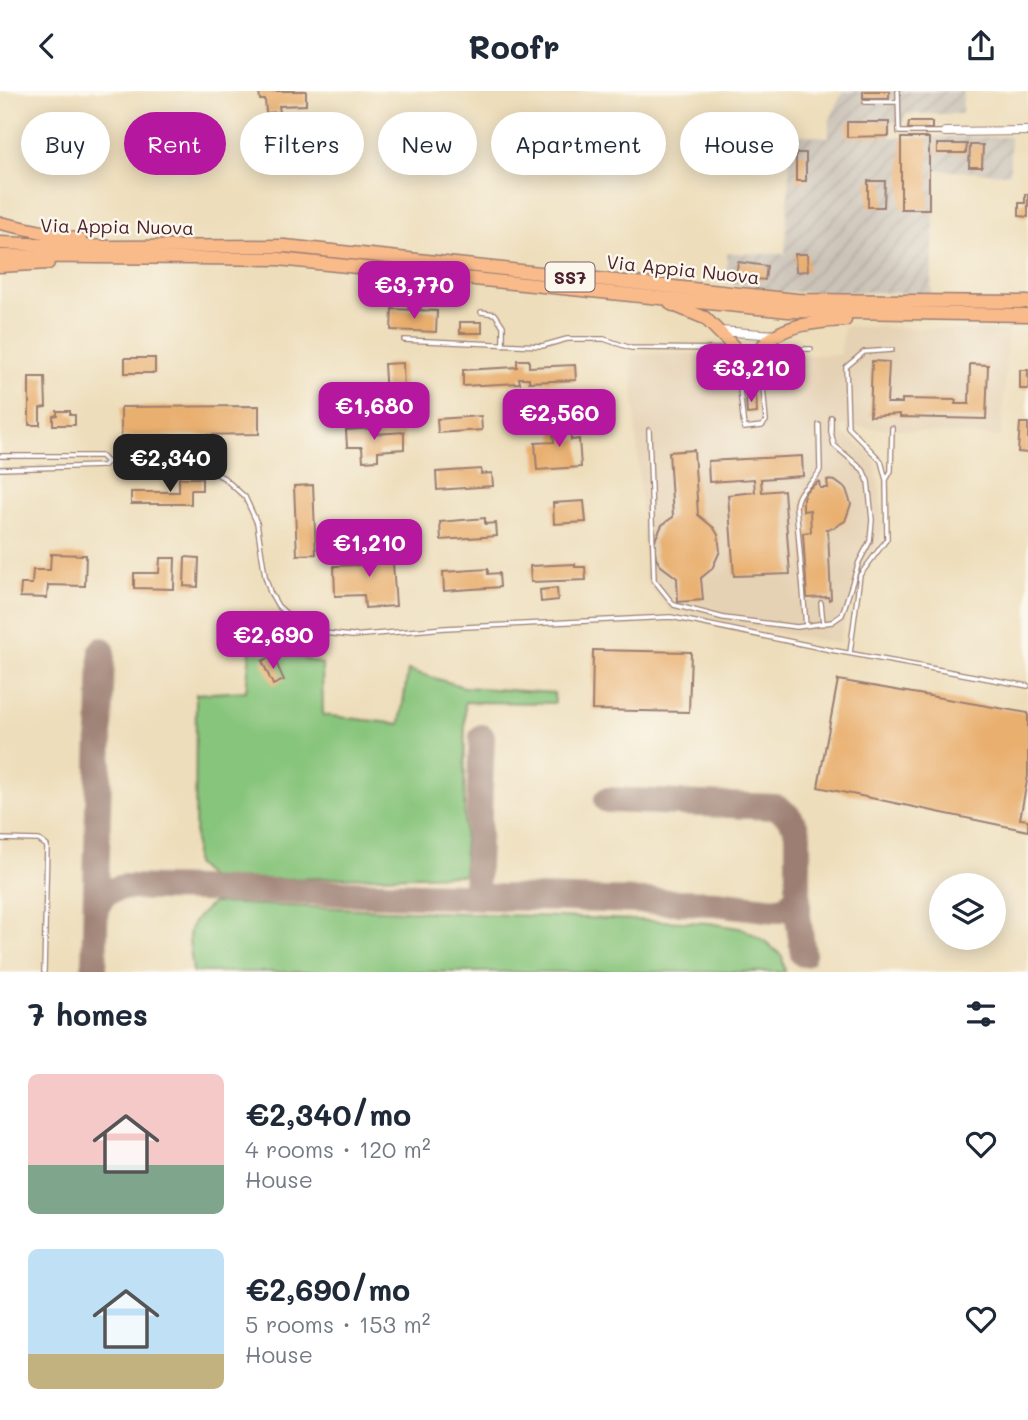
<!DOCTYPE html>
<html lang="en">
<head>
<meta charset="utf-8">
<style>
	body { margin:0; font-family:Mali,sans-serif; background:#f6f6f7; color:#1f2937; height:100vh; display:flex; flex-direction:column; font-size:26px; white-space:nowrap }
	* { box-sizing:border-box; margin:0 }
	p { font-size:23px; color:#747a83 }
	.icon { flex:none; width:38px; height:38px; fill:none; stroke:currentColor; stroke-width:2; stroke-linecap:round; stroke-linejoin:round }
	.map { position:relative; height:881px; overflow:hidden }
	.sheet { display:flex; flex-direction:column; background:#fff; flex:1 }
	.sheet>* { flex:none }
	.top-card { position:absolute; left:21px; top:21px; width:987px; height:63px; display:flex; gap:14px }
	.buttons { position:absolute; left:929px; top:782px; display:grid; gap:14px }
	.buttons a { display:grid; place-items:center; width:77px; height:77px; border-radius:50%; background:#fff; box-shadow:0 4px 18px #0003; font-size:35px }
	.price { position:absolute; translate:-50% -60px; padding:0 16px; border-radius:14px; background:#b5179e; color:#fff; font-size:23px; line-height:46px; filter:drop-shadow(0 2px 4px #0008) }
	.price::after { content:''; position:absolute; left:50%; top:42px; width:21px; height:16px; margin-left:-10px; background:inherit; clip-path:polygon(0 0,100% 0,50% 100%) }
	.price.on { background:#222; color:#fff }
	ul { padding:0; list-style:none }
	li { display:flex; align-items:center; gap:21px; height:175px; padding:0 28px }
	li span { display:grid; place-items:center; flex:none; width:196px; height:140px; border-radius:10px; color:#555 }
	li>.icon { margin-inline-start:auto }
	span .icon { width:84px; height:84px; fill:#fffc; stroke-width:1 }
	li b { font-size:30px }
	h2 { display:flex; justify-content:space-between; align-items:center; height:84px; padding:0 28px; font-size:30px }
	.chip { padding:0 24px; border-radius:32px; background:#fff; box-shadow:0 4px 18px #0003; font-size:24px; line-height:63px }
	.chip.on { background:#b5179e; color:#fff }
	header { display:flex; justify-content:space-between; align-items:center; height:91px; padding:0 28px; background:#fff; font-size:32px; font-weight:800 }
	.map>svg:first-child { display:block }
	.built { fill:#e5d1b4 }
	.industrial { fill:url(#industrial-furrows) }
	.grass { fill:#88c57b; stroke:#697253; stroke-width:2 }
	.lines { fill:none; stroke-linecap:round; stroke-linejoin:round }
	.taxiway { stroke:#9c7e72; stroke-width:26 }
	.building { fill:#e9af6e }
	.service-casing { stroke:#9c7e72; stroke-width:6 }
	.minor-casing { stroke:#9c7e72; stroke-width:10 }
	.primary-casing { stroke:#9c7e72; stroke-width:15 }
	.service { stroke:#fff; stroke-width:3.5 }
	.minor { stroke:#fff; stroke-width:8 }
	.primary { stroke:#fabb8b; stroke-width:12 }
	.labels { text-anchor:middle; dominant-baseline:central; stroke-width:5; stroke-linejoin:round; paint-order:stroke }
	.shield { fill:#fbf7ec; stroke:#7f6065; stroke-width:2 }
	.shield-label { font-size:18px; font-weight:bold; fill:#4a1f2b }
	.street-label { font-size:19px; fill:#4a1f2b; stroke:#fbf7ec }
</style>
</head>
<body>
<header><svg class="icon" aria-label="back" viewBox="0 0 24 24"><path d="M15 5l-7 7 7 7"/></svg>Roofr<svg class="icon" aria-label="share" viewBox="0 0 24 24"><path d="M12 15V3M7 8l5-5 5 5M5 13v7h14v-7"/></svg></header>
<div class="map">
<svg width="1028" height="881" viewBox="0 0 1028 881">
	<defs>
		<pattern id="industrial-furrows" width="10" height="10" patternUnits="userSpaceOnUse" patternTransform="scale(1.75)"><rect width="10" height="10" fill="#cbc3b8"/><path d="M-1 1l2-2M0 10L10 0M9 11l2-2" fill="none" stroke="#b0a79e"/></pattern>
	</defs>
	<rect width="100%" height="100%" fill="#fbf7ec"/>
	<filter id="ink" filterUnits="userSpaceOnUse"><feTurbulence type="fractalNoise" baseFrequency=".0143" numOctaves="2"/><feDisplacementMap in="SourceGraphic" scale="14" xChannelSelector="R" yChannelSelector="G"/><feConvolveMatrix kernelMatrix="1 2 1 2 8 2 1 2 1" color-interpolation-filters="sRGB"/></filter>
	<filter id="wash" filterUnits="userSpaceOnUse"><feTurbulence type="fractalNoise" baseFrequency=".00686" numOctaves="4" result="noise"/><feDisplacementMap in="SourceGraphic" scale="28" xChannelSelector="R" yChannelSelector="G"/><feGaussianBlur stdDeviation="1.57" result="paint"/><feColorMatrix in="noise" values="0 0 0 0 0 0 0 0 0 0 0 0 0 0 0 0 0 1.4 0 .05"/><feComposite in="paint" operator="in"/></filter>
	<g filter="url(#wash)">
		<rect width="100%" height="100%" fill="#edddba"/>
		<path class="built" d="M844,235L1008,240L1001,346L842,335L843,344L867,359L876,370L883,438L880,450L858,478L838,553L671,521L646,490L631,263L840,264Z"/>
		<path class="industrial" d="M843,0H963L962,23H905L904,32L891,31V46H1010V83L936,79L931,203L876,201H784L726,192L727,162L785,163L791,43L829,46V31Z"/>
		<path class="grass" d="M251,551L322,573L323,624L400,633L408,579L464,596L554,602L555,612L465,611L464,784L235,789L211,788L195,773L196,603L246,600Z
			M213,812L709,832L744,838L766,851L782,865L785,881H193C189,842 181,838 213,812Z"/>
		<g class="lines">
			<path class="taxiway" d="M607,709L776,716C787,723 794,729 798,742V825L803,863
				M469,805L476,800L482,646
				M96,816L106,801L123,796L716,812L775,819L789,816L798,802
				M94,881L102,559"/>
		</g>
		<g id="blocks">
			<path class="building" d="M259,0H306V14L279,15L280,21L266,22L265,9H260Z
				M863,0H889V7H863Z
				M847,31H889V45L847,46Z
				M909,31H932V38H908Z
				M901,47H929V118H901Z
				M937,53H967L966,62H937Z
				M970,54H983L982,76H969Z
				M796,62H806V90H796Z
				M868,90H885L884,116H868Z
				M1025,103H1028V126L1019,125V112H1025Z
				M795,163H807L808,180L796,181Z
				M738,171L767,175L765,189L736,186Z
				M392,218L437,220L436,241L391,239Z
				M460,231H482V242H460Z
				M125,267H155V282H125Z
				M517,269H529V276L575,274L576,289L529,291V287H519L520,292L463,295V279L517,276Z
				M872,270L889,271L887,312H902V308L956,309L955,313H969L970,273L988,274L986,328L900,326V323L870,325Z
				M403,272L404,303L386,304L384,273Z
				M1020,279H1028V298H1020Z
				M29,286H45L46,316L40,317V334H29Z
				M749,303L756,305L757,322L747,323L746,306Z
				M259,315V343L121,345V316Z
				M57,320H70V324H75V334H53V325L57,324Z
				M481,325L482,339L438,342L437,328Z
				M570,329L571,349L579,348L581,376L537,379L535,352L554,351L552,331Z
				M1020,332H1028V362L1018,361Z
				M374,337L375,343L404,341V358L378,360V369L363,370L362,356H347L346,339Z
				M694,359L698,424L714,437L718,444L720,460L712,478L701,487L703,509L678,511L677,487L660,474L656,467L654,451L662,434L673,426L669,361Z
				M802,365L803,385L761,388L762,401L784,399L790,483L734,485L728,404L755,401L754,388L709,391L708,370Z
				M481,378V383L492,382L493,395L437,399L436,381Z
				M179,387H202V399H191V413H131V401H179Z
				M827,389L835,390L846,398L851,413L845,430L833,437L826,438L828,440L831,508L829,509L828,506L807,507L803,442L811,441L810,419L803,420V407L806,400L819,390L820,397H828Z
				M313,394L316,463L297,464L294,395Z
				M584,410L586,431L554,433L553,412Z
				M485,427V433L496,432L497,445L441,449L440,431Z
				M392,457L396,515L365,517L364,504L335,505L334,475L362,474V459Z
				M51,463L86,464L85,495L48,494L47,507L20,506L21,493H32L33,479H50Z
				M185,466L199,467L198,496L184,495Z
				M160,467H175L174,498L134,497V482H159Z
				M575,473V476H585L586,489L531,491L530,475Z
				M488,478V483L499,482L500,496L444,500L443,481Z
				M557,497L558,509L541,511L540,499Z
				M593,559L691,561L689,621L592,619Z
				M273,565L284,589L273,594L262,570Z
				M838,589L1028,622V685L1020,728L1028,729V740L818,696Z"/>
		</g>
	</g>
	<g filter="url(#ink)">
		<use href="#blocks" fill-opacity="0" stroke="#9c7e72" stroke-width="2"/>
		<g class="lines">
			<g class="service-casing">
				<path id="service" d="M898,0L899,41H943
					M865,11H898
					M481,221L495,223L503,235V254
					M404,249L542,255L567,248H604L631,257L731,258
					M739,258H756
					M767,258H811
					M736,260L744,337L762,335L766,330L760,261
					M649,339L654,489L674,514L724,527L797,536L832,531L842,524L859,471L870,450L872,429L868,390L863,379L834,354L831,341V326
					M0,365H101L107,371
					M0,378L103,375L107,371H181L193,372L209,379L224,387L245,406L257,432L265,485L270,501L278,515L289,525L312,539L324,542L352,545L445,537L671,526L831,559L1028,595
					M886,389L881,370L848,336L846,276L864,261L892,259
					M821,512L823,533
					M806,535L796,415C798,395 814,394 820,379L819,334
					M850,562L860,484L887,448L886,389L891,380L892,337
					M0,748L39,749L47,755L44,881"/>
			</g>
			<g class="minor-casing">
				<path id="minor" d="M945,41L1028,40
					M720,240L777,244"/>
			</g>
			<g class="primary-casing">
				<path id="primary" d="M0,132L80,149
					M0,152L112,156L285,155L797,209L1028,211
					M0,165L278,168L788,220L1028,224
					M0,175L48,172
					M671,213L705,227L736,258
					M760,258C780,233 816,231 845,229"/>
			</g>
			<use href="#service" class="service"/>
			<use href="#minor" class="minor"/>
			<use href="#primary" class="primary"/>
		</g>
	</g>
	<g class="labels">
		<rect class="shield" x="545.5" y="171.5" width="49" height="29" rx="5"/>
		<g class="shield-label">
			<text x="570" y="186">SS7</text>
		</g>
		<g class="street-label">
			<text transform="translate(117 135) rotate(1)">Via Appia Nuova</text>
			<text transform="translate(683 178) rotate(6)">Via Appia Nuova</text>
		</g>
	</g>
</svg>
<div class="buttons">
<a><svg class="icon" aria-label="layers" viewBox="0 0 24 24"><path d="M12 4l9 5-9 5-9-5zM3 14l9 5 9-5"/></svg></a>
</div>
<b class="price" style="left:414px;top:230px">€3,770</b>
<b class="price" style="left:751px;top:313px">€3,210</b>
<b class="price" style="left:374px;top:351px">€1,680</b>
<b class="price" style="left:559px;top:358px">€2,560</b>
<b class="price on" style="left:170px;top:403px">€2,340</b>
<b class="price" style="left:369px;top:488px">€1,210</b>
<b class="price" style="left:273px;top:580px">€2,690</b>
<div class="top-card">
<a class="chip">Buy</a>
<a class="chip on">Rent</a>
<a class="chip">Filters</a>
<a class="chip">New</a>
<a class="chip">Apartment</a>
<a class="chip">House</a>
</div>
</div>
<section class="sheet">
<h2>7 homes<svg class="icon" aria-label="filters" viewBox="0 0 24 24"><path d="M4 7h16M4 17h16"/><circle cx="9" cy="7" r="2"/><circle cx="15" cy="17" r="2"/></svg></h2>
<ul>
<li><span style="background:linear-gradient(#f6c9c9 65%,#7fa58c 0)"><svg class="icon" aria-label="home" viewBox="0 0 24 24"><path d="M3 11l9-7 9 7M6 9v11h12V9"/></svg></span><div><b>€2,340/mo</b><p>4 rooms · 120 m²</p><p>House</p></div><svg class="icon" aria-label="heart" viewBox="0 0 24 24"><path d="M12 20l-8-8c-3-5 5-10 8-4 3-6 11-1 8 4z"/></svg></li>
<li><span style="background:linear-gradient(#bfe0f5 75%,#c2b280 0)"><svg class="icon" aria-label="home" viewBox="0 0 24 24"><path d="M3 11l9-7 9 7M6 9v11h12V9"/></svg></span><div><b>€2,690/mo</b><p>5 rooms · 153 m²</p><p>House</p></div><svg class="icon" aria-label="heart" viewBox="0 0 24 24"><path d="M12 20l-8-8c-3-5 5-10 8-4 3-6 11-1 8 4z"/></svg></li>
</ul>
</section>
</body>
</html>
